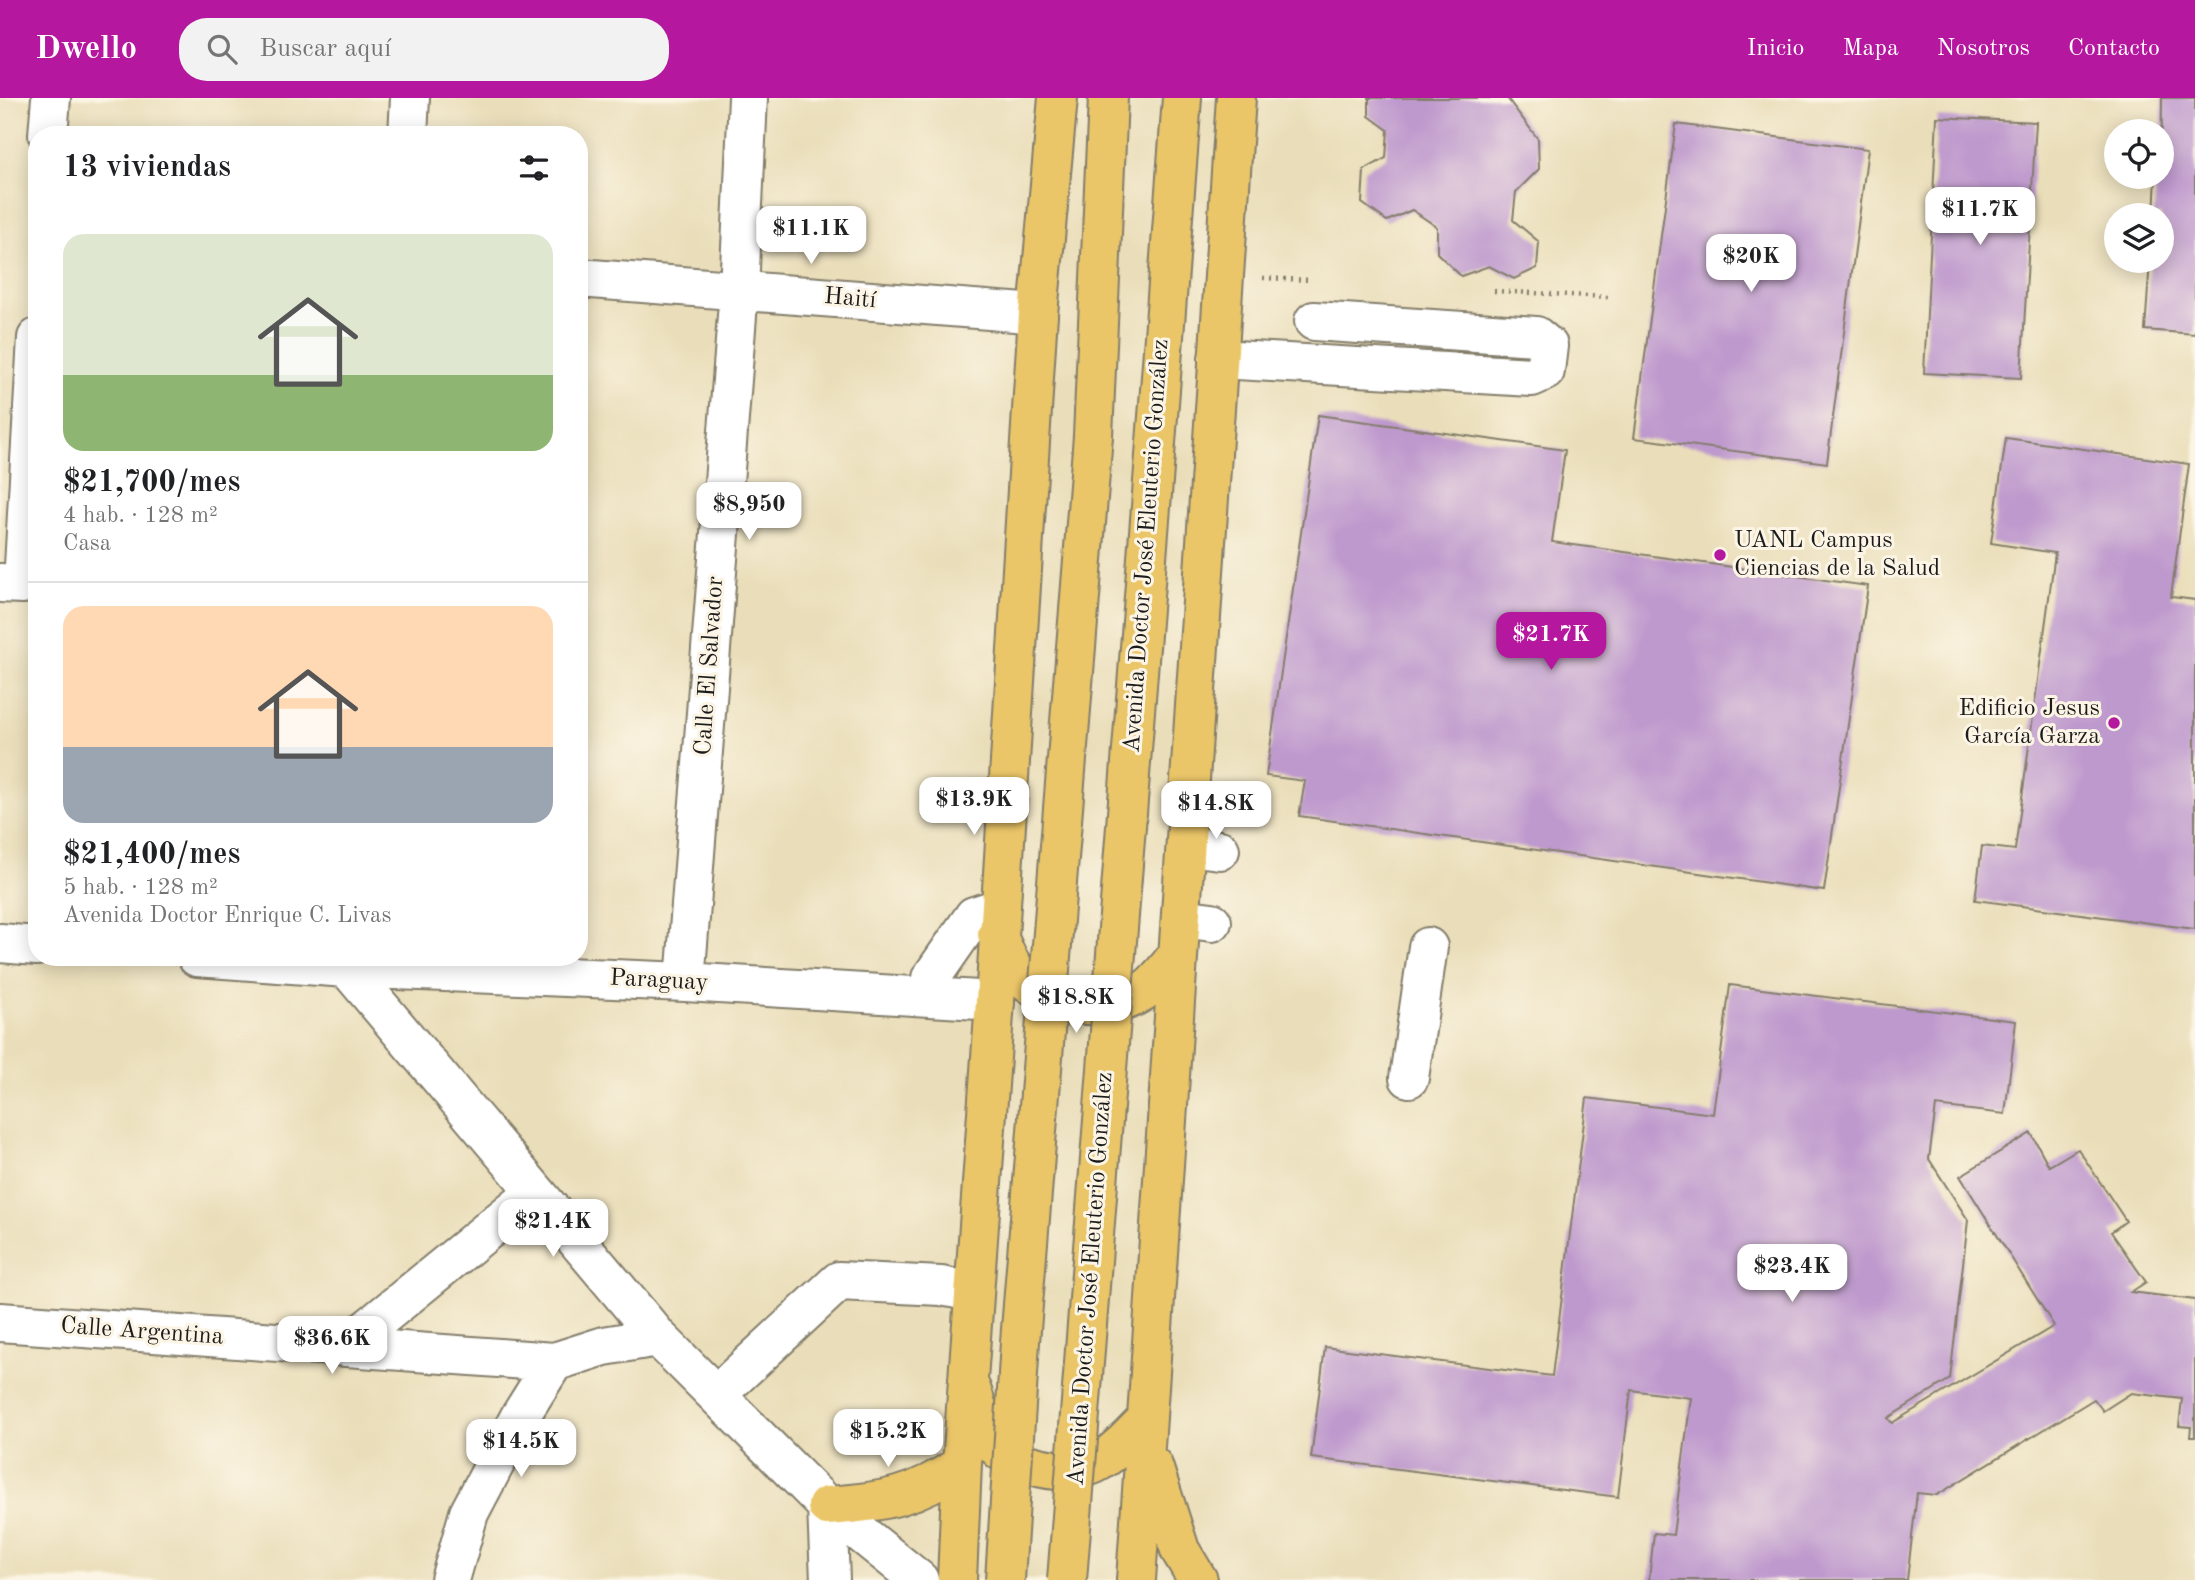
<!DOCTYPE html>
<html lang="es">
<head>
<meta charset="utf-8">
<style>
	body { margin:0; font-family:"Old Standard TT",serif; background:#f2f2f2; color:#202124; height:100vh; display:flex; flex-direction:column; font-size:26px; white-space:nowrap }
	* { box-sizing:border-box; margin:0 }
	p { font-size:23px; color:#757577 }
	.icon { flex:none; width:38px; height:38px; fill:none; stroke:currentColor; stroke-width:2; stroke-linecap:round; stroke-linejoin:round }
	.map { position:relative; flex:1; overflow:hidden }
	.panel { position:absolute; left:28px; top:28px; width:560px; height:840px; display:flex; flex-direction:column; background:#fff; border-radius:28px; box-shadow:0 4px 18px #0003 }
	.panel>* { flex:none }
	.controls { position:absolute; left:2104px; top:21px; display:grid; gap:14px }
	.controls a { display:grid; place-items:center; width:70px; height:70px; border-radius:50%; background:#fff; box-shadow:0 4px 18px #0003; font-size:35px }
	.price { position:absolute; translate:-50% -60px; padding:0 16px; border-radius:14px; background:#fff; color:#222; font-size:23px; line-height:46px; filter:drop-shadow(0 2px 4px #0008) }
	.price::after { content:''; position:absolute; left:50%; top:42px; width:21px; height:16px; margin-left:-10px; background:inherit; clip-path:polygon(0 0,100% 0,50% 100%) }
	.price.selected { background:#b5179e; color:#fff }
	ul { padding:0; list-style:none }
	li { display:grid; align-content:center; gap:14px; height:371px; padding:0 35px }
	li+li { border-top:2px solid #e0e0e0 }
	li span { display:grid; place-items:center; height:217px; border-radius:21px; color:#555 }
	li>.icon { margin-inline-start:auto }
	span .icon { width:126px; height:126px; fill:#fffc; stroke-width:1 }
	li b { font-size:30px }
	h2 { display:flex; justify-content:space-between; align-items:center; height:84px; padding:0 35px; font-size:30px }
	header { display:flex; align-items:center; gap:42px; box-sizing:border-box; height:98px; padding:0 35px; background:#b5179e; color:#fff }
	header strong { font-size:33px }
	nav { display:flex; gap:38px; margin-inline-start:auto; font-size:24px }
	.search { width:490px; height:63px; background:#f2f2f2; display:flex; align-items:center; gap:18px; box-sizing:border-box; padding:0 24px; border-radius:28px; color:#757577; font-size:26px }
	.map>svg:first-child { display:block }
	.building { fill:#be99cd }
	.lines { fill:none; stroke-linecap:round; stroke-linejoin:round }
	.minor-casing { stroke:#837d6b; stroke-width:42 }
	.major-casing { stroke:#837d6b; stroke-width:42 }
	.highway-casing { stroke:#837d6b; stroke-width:42 }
	.path { stroke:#837d6b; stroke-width:4.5; stroke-dasharray:2 5; stroke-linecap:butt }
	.minor { stroke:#fff; stroke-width:38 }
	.major { stroke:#ebc669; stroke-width:38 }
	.highway { stroke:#ebc669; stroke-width:38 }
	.highway-bridge-casing { stroke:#837d6b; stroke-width:42; stroke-linecap:butt }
	.highway-bridge { stroke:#ebc669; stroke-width:38 }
	.poi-dot { fill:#b5179e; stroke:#fcf5e5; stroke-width:2.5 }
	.labels { text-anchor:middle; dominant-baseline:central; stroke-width:6; stroke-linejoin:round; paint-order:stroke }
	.street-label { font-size:24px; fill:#1c1c1c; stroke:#fcf5e5 }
	.poi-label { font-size:24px; fill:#1c1c1c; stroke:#fcf5e5; text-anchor:start }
</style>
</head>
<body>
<header>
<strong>Dwello</strong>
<div class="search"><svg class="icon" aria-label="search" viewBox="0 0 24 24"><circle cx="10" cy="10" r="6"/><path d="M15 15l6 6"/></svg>Buscar aquí</div>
<nav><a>Inicio</a><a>Mapa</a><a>Nosotros</a><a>Contacto</a></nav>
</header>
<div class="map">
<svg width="2195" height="1482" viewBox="0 0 2195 1482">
	<rect width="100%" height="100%" fill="#fcf5e5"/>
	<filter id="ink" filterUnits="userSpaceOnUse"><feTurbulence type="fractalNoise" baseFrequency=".0143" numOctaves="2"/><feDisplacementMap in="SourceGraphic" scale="14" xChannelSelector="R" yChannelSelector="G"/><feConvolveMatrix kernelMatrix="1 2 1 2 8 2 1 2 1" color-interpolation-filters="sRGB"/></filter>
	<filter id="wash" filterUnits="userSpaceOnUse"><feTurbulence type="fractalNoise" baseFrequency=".00686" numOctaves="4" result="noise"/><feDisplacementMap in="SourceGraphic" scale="28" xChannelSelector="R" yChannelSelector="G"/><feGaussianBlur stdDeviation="1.57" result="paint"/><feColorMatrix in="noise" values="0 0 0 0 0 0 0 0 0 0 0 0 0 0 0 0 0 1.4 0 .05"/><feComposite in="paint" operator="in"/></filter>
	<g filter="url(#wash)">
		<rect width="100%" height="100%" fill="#eadeba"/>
		<g id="blocks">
			<path class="building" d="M1369,0H1507L1538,41L1539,71L1516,94L1513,122L1539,144L1537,170L1514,181L1489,168L1461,178L1437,155V129L1412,112L1387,123L1362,105L1364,72L1386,60L1388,32L1369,18Z
				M2162,0H2195V236L2145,232L2150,163H2161V117H2154L2156,79H2161Z
				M1937,19L2036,24L2021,280L1924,275Z
				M1676,26L1868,51L1827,365L1634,340Z
				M1318,317L1565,352L1552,444L1868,488L1824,793L1299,718L1305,683L1266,678Z
				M2006,340L2189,366L2171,499L2195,502V831L1975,802L1982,748L2015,752L2055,455L1991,445Z
				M1730,887L2016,923L2005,1016L1936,1008L1929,1061L1968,1122L1950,1281L1888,1320L1892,1325L2054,1228L1960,1078L2031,1035L2049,1068L2078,1051L2126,1123L2111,1134L2146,1184L2131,1194L2195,1202V1339H2190L2191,1329L2179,1328L2182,1301L2131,1295L2103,1313L2094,1301L1937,1397L1917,1395L1907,1482H1649L1654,1435L1673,1437L1691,1300L1631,1292L1618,1399L1311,1360L1325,1249L1552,1278L1587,1000L1713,1016Z"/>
		</g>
	</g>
	<g filter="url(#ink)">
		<use href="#blocks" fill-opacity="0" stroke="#837d6b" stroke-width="2"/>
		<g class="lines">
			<g class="minor-casing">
				<path id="minor" d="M48,37L51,0
					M408,37L410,0
					M579,180L1038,216
					M1218,261L1532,279L1545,273L1548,248L1536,238L1314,223
					M0,485L23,486L37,240
					M1186,748L1220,752
					M1181,820L1212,824
					M0,845L37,848
					M197,859L347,870L685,884L995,903
					M338,859L658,1239L827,1408L919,1482
					M685,884L739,192L748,0
					M930,899L931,880L974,818L999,810
					M1409,980L1428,849
					M0,1224L554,1264L604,1248L658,1239
					M345,1249L535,1094
					M716,1297L839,1183L941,1188L974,1194
					M827,1408L830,1482
					M450,1482L469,1415L519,1320L554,1264"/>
			</g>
			<g class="major-casing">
				<path id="major" d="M997,836C1002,847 1007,861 1014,870C1044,908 1110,922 1149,889C1160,880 1169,867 1178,857
					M971,1291C977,1306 980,1324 988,1337C998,1355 1012,1362 1031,1367C1089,1384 1109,1360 1147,1321
					M1153,1368L1180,1452L1198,1482
					M827,1408C883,1404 916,1399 962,1366
					M957,1482L962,1366L995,903L1038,216L1058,0
					M1136,1482L1236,0"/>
			</g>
			<g class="highway-casing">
				<path id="highway" d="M1093,338L1108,0
					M1156,345L1182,0"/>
			</g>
			<path class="path" d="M1263,180L1310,182
				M1494,193L1608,199"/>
			<use href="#minor" class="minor"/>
			<use href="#major" class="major"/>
			<use href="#highway" class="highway"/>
			<g class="highway-bridge-casing">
				<path id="highway-bridge" d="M1005,1482L1020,1244L1093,338
					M1067,1482L1156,345"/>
			</g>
			<use href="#highway-bridge" class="highway-bridge"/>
		</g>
	</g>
	<g class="poi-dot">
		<circle cx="1720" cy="457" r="7"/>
		<circle cx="2114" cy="625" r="7"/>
	</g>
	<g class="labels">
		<g class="street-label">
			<text transform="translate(850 201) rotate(5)">Haití</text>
			<text transform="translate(1147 448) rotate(-86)">Avenida Doctor José Eleuterio González</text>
			<text transform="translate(710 568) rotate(-86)">Calle El Salvador</text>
			<text transform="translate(659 883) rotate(3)">Paraguay</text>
			<text transform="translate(1091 1181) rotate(-86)">Avenida Doctor José Eleuterio González</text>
			<text transform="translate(142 1234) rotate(4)">Calle Argentina</text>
		</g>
		<g class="poi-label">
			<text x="1734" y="443">UANL Campus<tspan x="1734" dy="28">Ciencias de la Salud</tspan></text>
			<text x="2100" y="611" text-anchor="end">Edificio Jesus<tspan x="2100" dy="28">García Garza</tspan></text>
		</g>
	</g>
</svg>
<div class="controls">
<a><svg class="icon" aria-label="locate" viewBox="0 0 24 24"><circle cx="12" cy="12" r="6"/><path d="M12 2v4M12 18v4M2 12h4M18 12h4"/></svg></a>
<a><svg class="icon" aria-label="layers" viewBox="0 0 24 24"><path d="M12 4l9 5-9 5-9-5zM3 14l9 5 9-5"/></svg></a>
</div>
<b class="price" style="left:1980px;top:149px">$11.7K</b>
<b class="price" style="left:811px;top:168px">$11.1K</b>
<b class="price" style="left:1751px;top:196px">$20K</b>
<b class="price" style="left:749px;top:444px">$8,950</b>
<b class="price selected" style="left:1551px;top:574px">$21.7K</b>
<b class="price" style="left:974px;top:739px">$13.9K</b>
<b class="price" style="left:1216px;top:743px">$14.8K</b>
<b class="price" style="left:1076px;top:937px">$18.8K</b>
<b class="price" style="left:553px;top:1161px">$21.4K</b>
<b class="price" style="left:1792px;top:1206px">$23.4K</b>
<b class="price" style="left:332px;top:1278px">$36.6K</b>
<b class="price" style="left:888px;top:1371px">$15.2K</b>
<b class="price" style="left:521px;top:1381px">$14.5K</b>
<section class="panel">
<h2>13 viviendas<svg class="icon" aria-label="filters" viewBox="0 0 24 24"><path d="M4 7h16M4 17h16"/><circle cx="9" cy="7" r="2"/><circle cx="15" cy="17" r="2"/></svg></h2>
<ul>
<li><span style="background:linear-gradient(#dfe7d0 65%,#8fb573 0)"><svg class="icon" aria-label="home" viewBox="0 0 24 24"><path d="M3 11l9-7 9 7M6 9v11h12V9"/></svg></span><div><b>$21,700/mes</b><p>4 hab. · 128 m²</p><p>Casa</p></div></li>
<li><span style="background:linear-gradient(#ffd9b3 65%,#9aa5b1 0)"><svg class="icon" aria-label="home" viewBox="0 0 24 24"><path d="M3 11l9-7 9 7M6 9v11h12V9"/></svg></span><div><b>$21,400/mes</b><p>5 hab. · 128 m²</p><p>Avenida Doctor Enrique C. Livas</p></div></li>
</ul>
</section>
</div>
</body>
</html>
